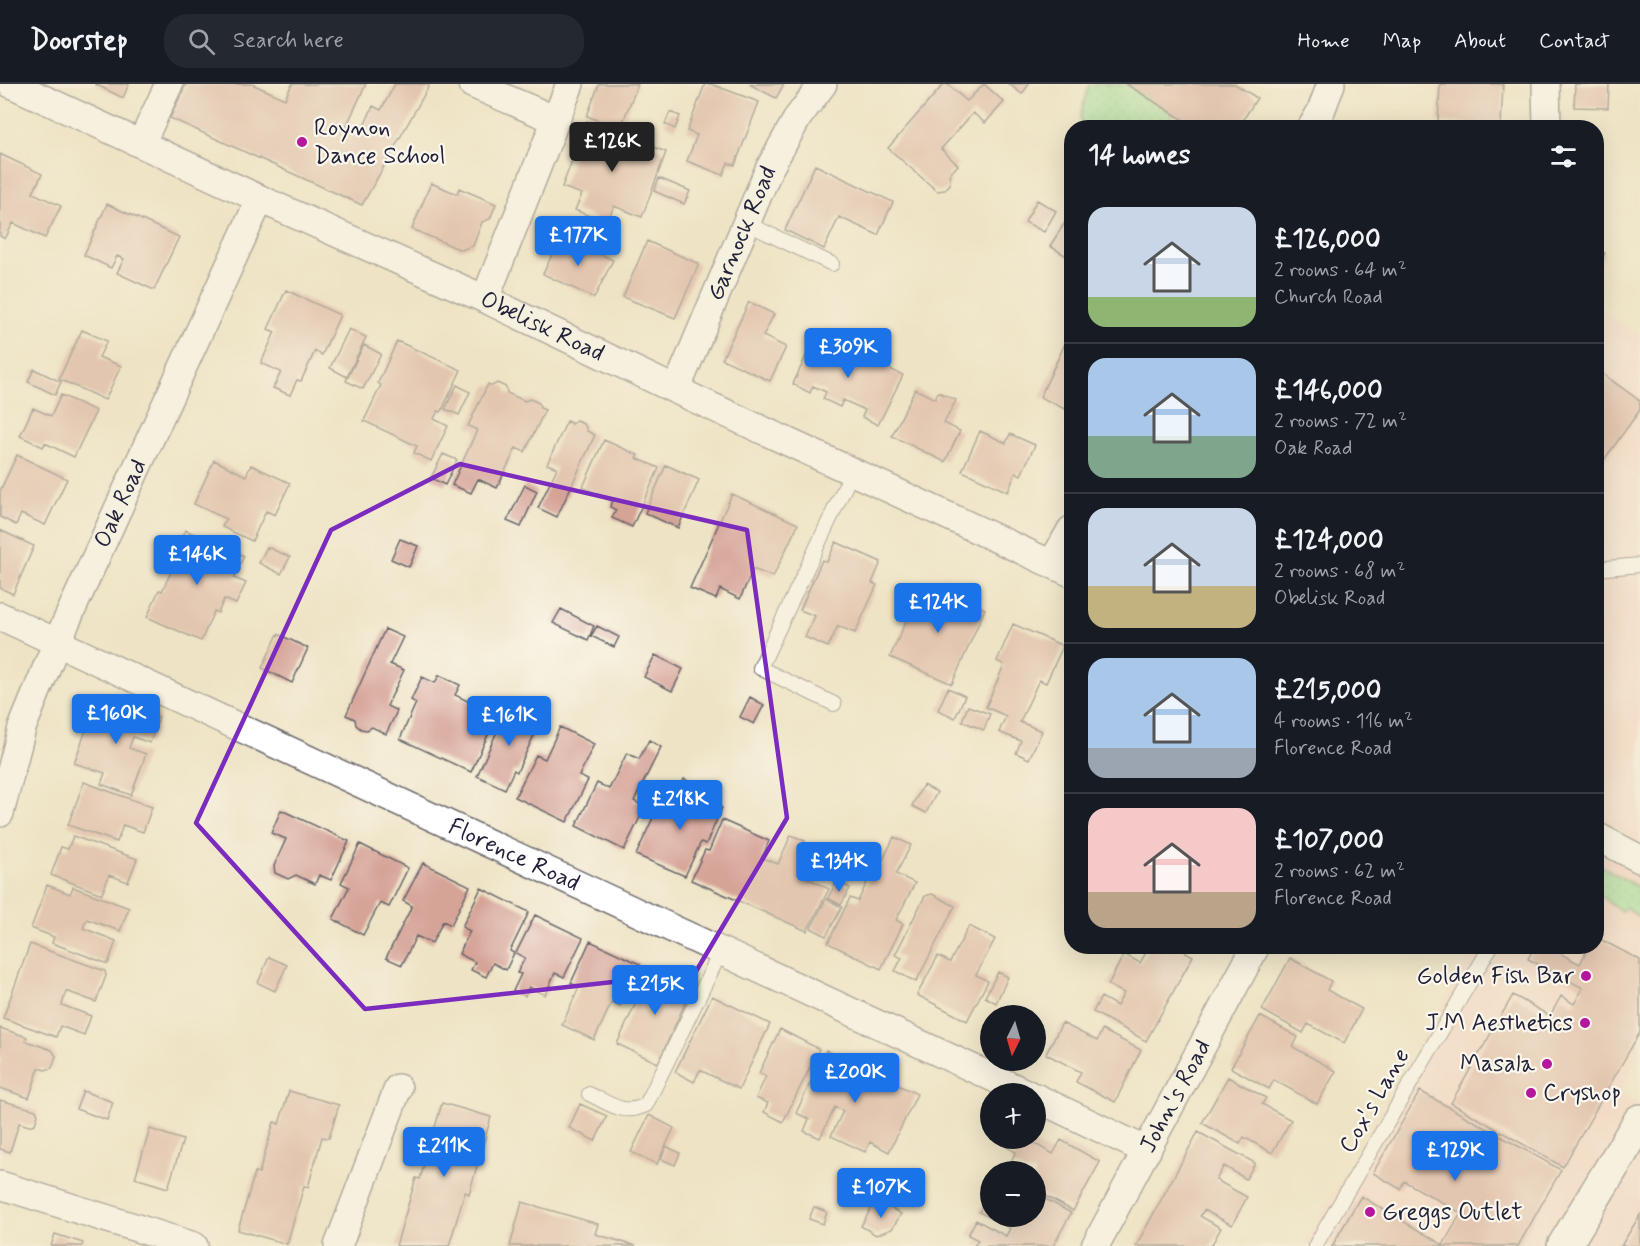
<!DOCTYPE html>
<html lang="en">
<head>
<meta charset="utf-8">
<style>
	body { margin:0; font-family:Mynerve,sans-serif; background:#242831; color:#f1f3f6; height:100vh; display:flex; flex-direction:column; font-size:22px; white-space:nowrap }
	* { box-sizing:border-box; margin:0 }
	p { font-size:20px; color:#9ea1a6 }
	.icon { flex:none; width:33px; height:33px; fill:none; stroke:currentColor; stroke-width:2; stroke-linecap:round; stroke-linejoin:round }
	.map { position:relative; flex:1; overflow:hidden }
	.sheet { position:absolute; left:1064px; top:36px; width:540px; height:834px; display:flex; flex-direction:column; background:#171b24; border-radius:24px; box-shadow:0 6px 24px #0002 }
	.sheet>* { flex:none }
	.needle { width:39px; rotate:185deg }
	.controls { position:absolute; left:980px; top:921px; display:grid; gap:12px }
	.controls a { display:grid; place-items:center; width:66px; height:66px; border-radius:50%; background:#171b24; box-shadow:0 6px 24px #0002; font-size:30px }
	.price { position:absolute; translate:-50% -51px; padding:0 14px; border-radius:6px; background:#1a73e8; color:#fff; font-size:20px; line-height:39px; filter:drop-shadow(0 2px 3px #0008) }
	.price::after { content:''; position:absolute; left:50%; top:36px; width:18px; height:14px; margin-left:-9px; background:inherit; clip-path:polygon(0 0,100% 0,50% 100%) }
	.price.on { background:#222; color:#fff }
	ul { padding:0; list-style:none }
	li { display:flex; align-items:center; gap:18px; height:150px; padding:0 24px }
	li+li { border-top:2px solid #363941 }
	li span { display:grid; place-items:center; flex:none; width:168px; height:120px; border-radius:18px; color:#555 }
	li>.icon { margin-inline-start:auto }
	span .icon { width:72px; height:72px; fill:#fffc; stroke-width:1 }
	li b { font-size:26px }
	h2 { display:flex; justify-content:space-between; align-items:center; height:72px; padding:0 24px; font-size:26px }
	header { display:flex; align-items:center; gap:36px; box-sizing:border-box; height:84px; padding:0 30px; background:#171b24; border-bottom:2px solid #363941 }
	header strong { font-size:28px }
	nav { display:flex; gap:33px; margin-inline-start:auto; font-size:21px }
	.search { width:420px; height:54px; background:#242831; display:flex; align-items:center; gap:15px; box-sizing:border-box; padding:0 21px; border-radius:24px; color:#9ea1a6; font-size:22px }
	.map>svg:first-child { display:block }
	.built { fill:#f7d1c7 }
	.grass { fill:url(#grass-dots); stroke:#5d806a; stroke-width:1.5 }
	.building { fill:#d6a397 }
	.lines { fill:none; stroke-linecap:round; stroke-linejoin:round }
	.lane-casing { stroke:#69666b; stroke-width:16 }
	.street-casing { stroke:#69666b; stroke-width:30 }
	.secondary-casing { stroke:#69666b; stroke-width:36 }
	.lane { stroke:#fff; stroke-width:14 }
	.street { stroke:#fff; stroke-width:27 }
	.secondary { stroke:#fff; stroke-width:33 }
	.marked { fill:none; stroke:#7b2cbf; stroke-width:4.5; stroke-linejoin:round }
	.poi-dot { fill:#b5179e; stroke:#fbf7ec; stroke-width:2 }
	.labels { text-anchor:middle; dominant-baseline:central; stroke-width:4.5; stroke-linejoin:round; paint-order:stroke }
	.poi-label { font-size:24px; fill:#22223b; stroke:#fbf7ec; text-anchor:start }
	.street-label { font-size:24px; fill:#22223b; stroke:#fbf7ec }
</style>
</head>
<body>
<header>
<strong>Doorstep</strong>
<div class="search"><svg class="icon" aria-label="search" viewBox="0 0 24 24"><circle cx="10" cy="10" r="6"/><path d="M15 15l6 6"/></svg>Search here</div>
<nav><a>Home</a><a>Map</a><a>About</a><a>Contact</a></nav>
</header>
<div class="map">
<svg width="1640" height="1162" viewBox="0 0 1640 1162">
	<defs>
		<pattern id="grass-dots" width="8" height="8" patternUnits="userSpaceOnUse" patternTransform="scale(1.5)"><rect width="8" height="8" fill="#98df9a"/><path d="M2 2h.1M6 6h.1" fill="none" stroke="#83bf86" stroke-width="1.8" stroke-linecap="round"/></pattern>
	</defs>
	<rect width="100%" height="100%" fill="#fbf7ec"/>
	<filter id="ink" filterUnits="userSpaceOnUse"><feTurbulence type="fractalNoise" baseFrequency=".0167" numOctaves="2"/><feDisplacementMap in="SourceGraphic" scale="12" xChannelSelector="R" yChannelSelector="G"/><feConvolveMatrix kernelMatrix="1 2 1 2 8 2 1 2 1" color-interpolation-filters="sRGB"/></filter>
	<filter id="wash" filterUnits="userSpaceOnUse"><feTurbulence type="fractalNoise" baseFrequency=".008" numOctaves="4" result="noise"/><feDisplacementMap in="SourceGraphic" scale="24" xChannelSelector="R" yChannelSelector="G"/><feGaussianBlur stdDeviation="1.35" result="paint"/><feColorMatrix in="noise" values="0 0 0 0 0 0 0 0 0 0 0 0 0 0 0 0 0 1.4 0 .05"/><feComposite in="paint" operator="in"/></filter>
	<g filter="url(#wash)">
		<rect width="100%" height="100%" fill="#eee3c5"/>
		<path class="built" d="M1596,224L1640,252V968L1619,1010L1640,1021V1162H1303L1476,863L1596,862Z"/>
		<path class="grass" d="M1089,0H1126L1173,29L1165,44L1082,43L1080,33Z
			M1596,779L1640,804V834L1626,823L1621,828L1596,809Z"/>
		<g id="blocks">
			<path class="building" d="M95,0H129L123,14Z
				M186,0H252L285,15L292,0H366L346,43L361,49L373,22L381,26L395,0H426L429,2L362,121L170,34Z
				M599,0H638L620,45L587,32Z
				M705,0H711L759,18L735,81L728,79L723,91L687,77L697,51L687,47Z
				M749,0H784L776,14Z
				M944,0H947L967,17L984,0L1004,18L985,39L973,29L941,65L958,81L949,91L950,93V100L945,106L937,107L888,64Z
				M1009,0H1029L1022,10Z
				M1126,0H1235L1257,14L1238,44H1196Z
				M1440,0H1503L1501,41L1438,38Z
				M1575,0H1609L1608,24L1574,23Z
				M670,28L680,32L675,45L665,40Z
				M587,37L666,68L642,133L614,122L607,139L575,126L582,110L562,103Z
				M0,70L42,90L33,109L61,122L45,154L13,139L5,155L0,152Z
				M815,81L893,118L878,151L839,133L824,165L785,146Z
				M659,94L690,107L684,120L654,107Z
				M431,99L457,110L459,104L496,120L490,135L482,138L473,162L461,166L412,145Z
				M1037,116L1056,127L1044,148L1025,138Z
				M107,120L179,153L154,206L117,189L124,175L117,172L111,184L84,171Z
				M1071,129V175L1050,162Z
				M561,152L613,176L594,214L543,190Z
				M647,157L699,180L675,234L623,213Z
				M1596,166L1605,169L1599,183L1596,181Z
				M286,206L340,231L322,271L315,267L301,297L297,296L290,311L273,304L281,288L261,279L275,248L268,245Z
				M749,218L774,230L763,252L786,263L770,297L722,275Z
				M349,245L366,253L347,293L330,284Z
				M82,246L107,257L99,273L121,282L105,316L59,295Z
				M1071,247V328L1040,313Z
				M816,251L903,291L878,341L862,333L865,326L843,316L840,323L823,315L826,308L813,302L810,309L793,300Z
				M397,257L461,286L441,328L438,327L434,335L448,342L431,377L414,369L417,362L364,337L381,301L378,299Z
				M364,261L381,270L363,305L346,297Z
				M34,285L61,298L55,311L28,298Z
				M1596,285L1640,317V326L1596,387Z
				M497,299L506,303L507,309L525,317L530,315L539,319L540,324L545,326L525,368L516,364L497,404L478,395L471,409L452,401L477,346L468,342L488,300L492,302Z
				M457,301L470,308L459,331L445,325Z
				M915,305L935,315L938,308L956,316L944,339L960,347L945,378L892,352Z
				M61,311L96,327L74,373L45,359L43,363L20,352L33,324L51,332Z
				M576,336L585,341L587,347L595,351L557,433L538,424L557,384L547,380L567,337L572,340Z
				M980,347L1006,359L1010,350L1035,361L1021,391L1016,388L1008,408L962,387Z
				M604,356L638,371L636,374L659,384L632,443L612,434L616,426L610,423L613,417L583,403Z
				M443,370L457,376L445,401L431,394Z
				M17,371L67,395L45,441L21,430L16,441L0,433V407Z
				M214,376L246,392L251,381L290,399L275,431L266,427L252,457L222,443L226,435L194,420Z
				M666,381L699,396L678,444L645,429Z
				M525,401L537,407L521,443L507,437Z
				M732,410L798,440L773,493L753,485L740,515L720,505L716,515L690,504Z
				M0,446L34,462L13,510L0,504Z
				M185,446L244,472L234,494L246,499L236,520L224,515L218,529L214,527L201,557L147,533L159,506L162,507L177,475L173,473Z
				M400,455L418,462L409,483L391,475Z
				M836,458L881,478L872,499L877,501L855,549L838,542L828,563L805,553L815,532L800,526L822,476L827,478Z
				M267,463L290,473L281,490L259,479Z
				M931,501L985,525L952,600L890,573L915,517L922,521Z
				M561,525L594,542L588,556L553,539Z
				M1013,540L1063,562L1046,599L1039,596L1020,638L1042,647L1029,675L1016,669L1021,657L999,648L1006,632L986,623L1004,581L997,577Z
				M597,542L619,553L614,563L591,552Z
				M385,545L403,553L390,580L404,586L387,622L397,627L386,650L372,643L367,646L361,645L356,641L355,635L346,631Z
				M278,550L308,564L292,599L262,584Z
				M655,571L683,585L672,607L644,593Z
				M439,591L460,601L455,611L497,631L471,688L400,655L416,619L411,616L422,593L435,599Z
				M948,604L965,612L955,634L938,626Z
				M750,613L764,621L754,640L740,633Z
				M111,616L159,633L150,659L133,653L129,664L146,670L131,711L101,700L105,689L74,679L93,627L105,631Z
				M509,621L541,636L517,688L514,686L505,705L477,692Z
				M968,622L990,630L984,646L962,637Z
				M560,643L594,660L579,692L588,696L567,738L515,713L536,671L545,675Z
				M649,656L661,663L634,717L645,723L624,766L576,742L597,699L609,705L627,669L639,675Z
				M684,695L697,701L692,711L722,724L706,760L701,758L685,792L636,771L656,727L668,732Z
				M84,698L152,723L143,748L123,741L117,758L68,741Z
				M923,701L937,708L926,729L912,722Z
				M281,726L349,757L331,796L319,791L315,800L296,791L288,795L275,789L274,782L286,755L271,749Z
				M722,736L769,757L762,774L778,780L791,751L805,757L800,769L813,775L805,793L829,805L807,847L691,796L705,766L709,767Z
				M73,752L137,775L128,798L109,791L102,810L51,791L61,763L68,765Z
				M894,753L911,761L896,790L915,799L896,836L903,840L881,885L828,859L850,814L858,817L876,780L880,782Z
				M360,760L408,784L389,823L380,819L363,851L333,835L349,803L341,799Z
				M423,779L470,802L451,841L443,837L432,859L416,852L402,881L386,874L412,822L403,817Z
				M837,797L850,804L841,821L828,814Z
				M47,801L70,810L73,803L129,824L120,847L87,835L85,839L83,844L116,857L108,880L52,859L54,853L31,844Z
				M481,804L529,828L510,867L514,869L506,886L493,879L486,893L471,886L475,878L459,870L470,847L462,843Z
				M932,810L955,822L916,898L895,887L902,874L895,871L925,812Z
				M826,815L842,823L826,852L811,844Z
				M535,831L583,854L564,893L555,889L545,911L529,903L525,912L513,907L521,890L517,889L525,874L516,869Z
				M969,842L995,855L976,891L988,897L967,937L917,911L938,872L950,878Z
				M1596,853L1640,876V948L1563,1083L1451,1019L1513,911L1550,932L1561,912L1574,920L1583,904L1528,875L1535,862H1546L1580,880L1589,862H1596Z
				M590,857L640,880L620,922L612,918L594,956L562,941L579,903L571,899Z
				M30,860L105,887L106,892L96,918L66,907L62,921L91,932L84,951L60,942L56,953L3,934Z
				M1139,862H1175L1193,872L1146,957L1093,928L1101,913L1117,922L1124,909L1108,901L1124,870L1140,879L1147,867Z
				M269,873L287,881L275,907L258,899Z
				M1290,874L1331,897L1327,906L1362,925L1344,959L1308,940L1303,949L1262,926Z
				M651,886L692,904L658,979L617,960Z
				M998,888L1008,893L996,919L985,913Z
				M712,912L770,940L739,1005L700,986L694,998L675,988Z
				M1260,932L1298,953L1293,963L1336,987L1317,1020L1274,996L1269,1005L1231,984Z
				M1062,939L1097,957L1102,946L1141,966L1115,1018L1076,998L1081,988L1046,970Z
				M0,944L27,953L26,957L52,966L56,972L52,984L45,986L39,984L29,1014L0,1004Z
				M780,945L819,965L783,1038L764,1028L768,1019L756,1014L766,992L759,989Z
				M826,966L917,1010L889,1068L870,1058L865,1068L831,1052L843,1027L835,1023L820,1054L804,1047L809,1035L796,1029Z
				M1228,993L1266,1014L1262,1020L1291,1036L1272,1069L1244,1053L1240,1060L1202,1039Z
				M83,1007L113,1018L107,1036L76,1025Z
				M289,1007L339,1021L329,1054L322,1053L308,1103L304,1102L287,1160L238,1146L255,1088L259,1089L274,1038L279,1040Z
				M1420,1007L1561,1086L1518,1162H1332L1361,1112L1443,1161L1461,1129L1404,1097L1400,1105L1373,1089Z
				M0,1016L36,1026L38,1031L35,1040L29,1042L19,1039L10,1068L0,1065Z
				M442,1019L491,1033L469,1110L465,1108L449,1162H396L416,1094L420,1095Z
				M580,1020L607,1032L595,1057L569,1044Z
				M649,1031L674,1044L657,1080L631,1068Z
				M150,1045L183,1056L168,1104L135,1094Z
				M1198,1048L1255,1079L1246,1095L1224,1082L1216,1096L1247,1113L1232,1141L1204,1126L1200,1132L1221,1144L1211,1162H1136Z
				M1007,1054H1025L1053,1070L1061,1056L1100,1078L1073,1127L1035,1106V1088H1026L1010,1079L1016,1068L1003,1061Z
				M666,1062L680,1069L675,1081L661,1075Z
				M990,1108V1132H1035V1109L1071,1129L1053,1162H974L978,1156L968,1151L976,1136L1006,1152L1010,1144L979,1128Z
				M876,1116L901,1130L892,1145L876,1151L861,1142Z
				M522,1118L598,1140L595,1150L636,1162H510Z
				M814,1123L827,1128L823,1140L809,1135Z
				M1640,1131V1162H1621L1632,1144Z
				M55,1150L83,1159L82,1162H51Z"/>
		</g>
	</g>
	<g filter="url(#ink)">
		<use href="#blocks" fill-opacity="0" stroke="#69666b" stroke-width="1.5"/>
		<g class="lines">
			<g class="lane-casing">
				<path id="lane" d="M746,139L832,180
					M1596,485L1640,481
					M834,620L760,584L852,388
					M589,1010C611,1020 623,1032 646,1021L721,867
					M1315,1162L1491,862"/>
			</g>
			<g class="street-casing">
				<g id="street">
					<path id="s1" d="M11,0L260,115L485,215L676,306L1071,489"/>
					<path d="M472,0L556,36"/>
					<path d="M1546,0L1547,44"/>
					<path d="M1311,44L1321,27L1331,0"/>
					<path d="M141,60L169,0"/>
					<path d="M485,215L570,0"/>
					<path id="s2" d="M676,306L769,85L798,33L823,0"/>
					<path d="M1052,479L1071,446"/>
					<path id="s3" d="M0,532L1028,1010"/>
					<path id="s4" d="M0,729L22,644L57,558L260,115"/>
					<path d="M1596,752L1640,775"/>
					<path d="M1035,1013L1147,1067"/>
					<path d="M0,1101L194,1162"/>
					<path d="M338,1162L398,1004"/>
					<path id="s5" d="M1095,1162L1256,862"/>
				</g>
			</g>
			<g class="secondary-casing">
				<path id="secondary" d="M1564,1162L1640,1037"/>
			</g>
			<use href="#lane" class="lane"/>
			<use href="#street" class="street"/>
			<use href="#secondary" class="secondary"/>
		</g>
	</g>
	<path d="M0 0H1640V1162H0ZM460,380L747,446L787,734L695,889L365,925L196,739L331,446Z" fill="#eee3c5" fill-opacity=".55" fill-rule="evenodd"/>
	<path class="marked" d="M460,380L747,446L787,734L695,889L365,925L196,739L331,446Z"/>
	<g class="poi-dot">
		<circle cx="302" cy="58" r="6"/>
		<circle cx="1586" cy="892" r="6"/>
		<circle cx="1585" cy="939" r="6"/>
		<circle cx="1547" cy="980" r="6"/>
		<circle cx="1531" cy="1009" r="6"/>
		<circle cx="1370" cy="1128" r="6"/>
	</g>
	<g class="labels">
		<g class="poi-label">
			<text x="314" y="44">Roynon<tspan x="314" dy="28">Dance School</tspan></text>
			<text x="1574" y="892" text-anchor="end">Golden Fish Bar</text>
			<text x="1573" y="939" text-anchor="end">J.M Aesthetics</text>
			<text x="1535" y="980" text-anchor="end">Masala</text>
			<text x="1543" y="1009">Cryshop</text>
			<text x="1382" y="1128">Greggs Outlet</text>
		</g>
		<g class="street-label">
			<text stroke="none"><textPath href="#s2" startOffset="170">Garnock Road</textPath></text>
			<text stroke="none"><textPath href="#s1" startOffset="584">Obelisk Road</textPath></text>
			<text stroke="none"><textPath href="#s4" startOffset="333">Oak Road</textPath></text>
			<text stroke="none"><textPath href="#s3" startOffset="567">Florence Road</textPath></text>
			<text stroke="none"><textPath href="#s5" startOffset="170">John's Road</textPath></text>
			<text transform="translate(1375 1017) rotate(-60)">Cox's Lane</text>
		</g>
	</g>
</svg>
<div class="controls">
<a><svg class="needle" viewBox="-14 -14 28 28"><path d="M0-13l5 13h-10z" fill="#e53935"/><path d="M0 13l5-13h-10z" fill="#9ea1a6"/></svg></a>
<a>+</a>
<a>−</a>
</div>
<b class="price on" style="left:612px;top:89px">£126K</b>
<b class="price" style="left:578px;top:183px">£177K</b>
<b class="price" style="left:848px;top:295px">£309K</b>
<b class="price" style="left:197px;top:502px">£146K</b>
<b class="price" style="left:938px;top:550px">£124K</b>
<b class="price" style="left:116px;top:661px">£160K</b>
<b class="price" style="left:509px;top:663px">£161K</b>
<b class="price" style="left:680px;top:747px">£218K</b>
<b class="price" style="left:839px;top:809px">£134K</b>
<b class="price" style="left:655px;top:932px">£215K</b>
<b class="price" style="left:855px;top:1020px">£200K</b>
<b class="price" style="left:444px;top:1094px">£211K</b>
<b class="price" style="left:1455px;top:1098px">£129K</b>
<b class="price" style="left:881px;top:1135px">£107K</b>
<section class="sheet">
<h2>14 homes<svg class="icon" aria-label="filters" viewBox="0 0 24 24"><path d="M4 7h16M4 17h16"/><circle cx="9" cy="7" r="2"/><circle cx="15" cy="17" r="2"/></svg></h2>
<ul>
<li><span style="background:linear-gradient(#c9d6e8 75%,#8fb573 0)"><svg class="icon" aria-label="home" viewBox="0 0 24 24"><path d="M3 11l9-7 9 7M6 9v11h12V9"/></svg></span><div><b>£126,000</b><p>2 rooms · 64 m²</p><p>Church Road</p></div></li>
<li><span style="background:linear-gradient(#a9c7e8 65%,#7fa58c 0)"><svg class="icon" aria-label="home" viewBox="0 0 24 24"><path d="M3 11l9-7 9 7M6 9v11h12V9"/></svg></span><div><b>£146,000</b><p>2 rooms · 72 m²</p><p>Oak Road</p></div></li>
<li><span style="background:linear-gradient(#c9d6e8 65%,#c2b280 0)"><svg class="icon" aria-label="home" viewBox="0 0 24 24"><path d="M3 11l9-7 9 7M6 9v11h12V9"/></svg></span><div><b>£124,000</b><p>2 rooms · 68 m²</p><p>Obelisk Road</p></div></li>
<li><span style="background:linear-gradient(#a9c7e8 75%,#9aa5b1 0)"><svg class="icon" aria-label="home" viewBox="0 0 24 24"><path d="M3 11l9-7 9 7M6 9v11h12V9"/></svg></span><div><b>£215,000</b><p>4 rooms · 116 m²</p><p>Florence Road</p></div></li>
<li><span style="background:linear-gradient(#f6c9c9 70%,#b9a48a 0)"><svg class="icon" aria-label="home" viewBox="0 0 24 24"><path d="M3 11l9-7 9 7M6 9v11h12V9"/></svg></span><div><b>£107,000</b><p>2 rooms · 62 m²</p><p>Florence Road</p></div></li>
</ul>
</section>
</div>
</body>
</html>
